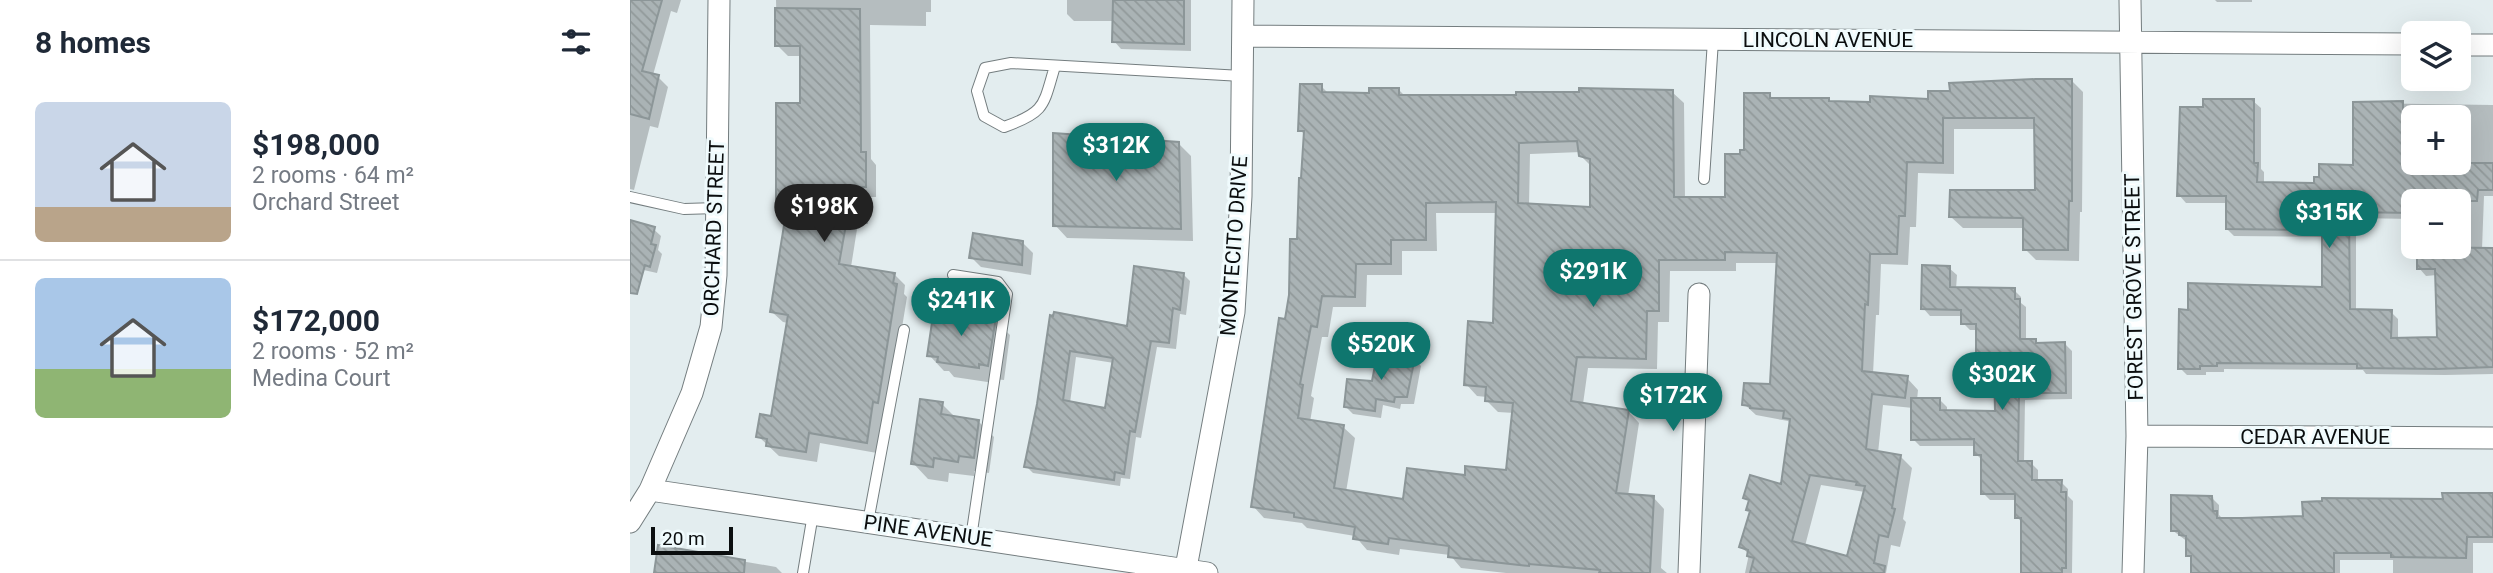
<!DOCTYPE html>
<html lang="en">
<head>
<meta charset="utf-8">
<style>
	body { margin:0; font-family:Roboto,sans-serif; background:#f2f2f3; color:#1f2937; height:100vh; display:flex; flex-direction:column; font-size:26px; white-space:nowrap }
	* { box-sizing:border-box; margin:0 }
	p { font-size:23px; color:#747a83 }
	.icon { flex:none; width:38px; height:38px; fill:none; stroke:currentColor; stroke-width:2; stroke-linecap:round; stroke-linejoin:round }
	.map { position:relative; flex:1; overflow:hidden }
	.drawer { display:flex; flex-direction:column; background:#fff; width:630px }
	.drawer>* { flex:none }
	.controls { position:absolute; left:1771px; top:21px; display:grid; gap:14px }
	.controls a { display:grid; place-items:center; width:70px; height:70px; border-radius:10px; background:#fff; box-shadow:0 7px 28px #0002; font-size:35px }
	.scale { position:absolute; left:21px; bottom:18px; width:82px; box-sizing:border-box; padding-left:7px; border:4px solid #0b0e0f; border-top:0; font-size:19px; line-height:24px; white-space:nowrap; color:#0b0e0f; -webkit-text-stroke:5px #f0fbfd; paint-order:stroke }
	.price { position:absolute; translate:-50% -60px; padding:0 16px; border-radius:24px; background:#0f766e; color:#fff; font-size:23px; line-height:46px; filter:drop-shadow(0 2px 4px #0008) }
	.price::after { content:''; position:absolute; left:50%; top:42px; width:21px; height:16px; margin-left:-10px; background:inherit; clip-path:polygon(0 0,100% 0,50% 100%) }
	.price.current { background:#222; color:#fff }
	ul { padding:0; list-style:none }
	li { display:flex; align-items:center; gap:21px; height:175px; padding:0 35px }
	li+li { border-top:2px solid #e0e1e3 }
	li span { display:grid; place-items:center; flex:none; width:196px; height:140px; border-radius:10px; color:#555 }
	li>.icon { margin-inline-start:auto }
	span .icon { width:84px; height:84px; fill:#fffc; stroke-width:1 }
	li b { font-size:30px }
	h2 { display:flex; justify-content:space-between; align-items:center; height:84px; padding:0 35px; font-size:30px }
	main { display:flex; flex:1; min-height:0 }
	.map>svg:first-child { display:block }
	.shadow { fill:#0003; fill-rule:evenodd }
	.building { fill:url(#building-back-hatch); stroke:#8c9698; stroke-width:2; fill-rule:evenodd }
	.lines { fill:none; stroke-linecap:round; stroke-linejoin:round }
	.lane-casing { stroke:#747d7f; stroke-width:12 }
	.street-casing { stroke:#747d7f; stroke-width:23 }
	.lane { stroke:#fff; stroke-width:10 }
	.street { stroke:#fff; stroke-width:21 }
	.labels { text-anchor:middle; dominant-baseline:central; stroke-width:6; stroke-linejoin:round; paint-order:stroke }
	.street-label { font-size:21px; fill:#0b0e0f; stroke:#f0fbfd }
</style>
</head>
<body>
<main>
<section class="drawer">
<h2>8 homes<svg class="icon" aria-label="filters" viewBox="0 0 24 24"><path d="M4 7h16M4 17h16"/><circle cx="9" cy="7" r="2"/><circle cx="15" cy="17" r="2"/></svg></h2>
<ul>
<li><span style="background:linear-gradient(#c9d6e8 75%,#b9a48a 0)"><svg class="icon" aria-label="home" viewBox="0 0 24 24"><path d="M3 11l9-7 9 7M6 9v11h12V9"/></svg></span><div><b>$198,000</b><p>2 rooms · 64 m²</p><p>Orchard Street</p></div></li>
<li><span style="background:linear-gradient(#a9c7e8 65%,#8fb573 0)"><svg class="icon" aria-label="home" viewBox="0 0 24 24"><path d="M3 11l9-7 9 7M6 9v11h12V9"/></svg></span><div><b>$172,000</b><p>2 rooms · 52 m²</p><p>Medina Court</p></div></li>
</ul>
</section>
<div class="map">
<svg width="1863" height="573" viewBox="0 0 1863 573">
	<defs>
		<pattern id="building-back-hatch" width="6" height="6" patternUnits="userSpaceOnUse" patternTransform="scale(1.75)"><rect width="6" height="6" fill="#aab3b5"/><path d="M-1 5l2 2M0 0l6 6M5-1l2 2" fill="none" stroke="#91999a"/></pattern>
	</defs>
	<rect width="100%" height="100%" fill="#e3edef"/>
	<path class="shadow" d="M0,0H51L47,13L41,11L23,75L28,77L38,87L28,128L20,126L4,190L0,189Z
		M146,0H301V12H296V26L240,25L241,159L246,165V197H239L238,224L228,223L221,267L264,274L275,285L274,294L277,297L258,413L247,453L190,443L187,462L149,456L128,436L143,418L158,323L153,322L142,312L157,221L147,212L171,104L172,56H158L147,45Z
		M437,0H561V51L491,49L484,41V21H444L437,14Z
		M1585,0H1622V2H1587Z
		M1442,81L1453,92L1452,212H1450L1449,261L1406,260L1395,249V228H1333L1321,217L1406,192L1405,129H1324V174L1288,173L1286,227H1280L1278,265L1251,264L1249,315H1246L1243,374L1277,378L1288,390L1287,400H1310L1317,407V412L1367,413L1366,373H1355L1348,366V330H1340L1333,323V316H1300L1293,308L1319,268L1327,275L1326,289L1384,290L1391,297V303L1396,307V341H1405L1409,344H1435L1442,351V399L1395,400L1394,463H1401L1408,470V482H1431L1438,489V496L1443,501L1442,573H1392L1393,524L1387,517V500H1360L1353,493V461L1346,454V446H1290L1283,439V408L1253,405L1248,453L1270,456L1282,468L1273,519L1276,522L1270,547L1261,545L1256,573H1115L1119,554L1111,547L1121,512L1118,509L1120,502L1115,498L1153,486L1161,424L1158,421L1126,415L1114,404L1142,386L1148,263H1106V271H1040L1039,322H1028L1027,369L958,368L953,404L998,411L1009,423L998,496L1023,497L1034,509L1031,568L1037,573H876L831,568L820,555L770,549L769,555L737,550L725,536L677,528L672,523L634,518L623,506L669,241L675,135L670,130L691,86L699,94L741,95L769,90L775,96L888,97L1042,92L1054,103L1055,199H1096L1139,94L1144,100H1198L1201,103L1300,101ZM951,152V156L962,167V209L899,205L900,154ZM806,213H867L865,325L836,384L847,396L857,397L856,400L868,412L884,413L877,472L836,477L774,501L716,492L725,438L713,427L680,422L684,398L681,396L692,337H698L703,307H736L737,275H772V251H807ZM1191,485L1235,492L1218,558L1175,546Z
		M1623,101L1631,108V169L1634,172V184L1686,185L1725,167V103L1863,105V196H1854L1852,249H1863V374L1815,375L1736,374L1733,370L1594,369V372H1576V375H1557L1550,368L1694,289V237L1604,236L1597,229L1598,203H1556L1549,195L1574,109ZM1783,117H1829V163H1783ZM1783,201H1829V247H1788L1789,268L1796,276L1807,275L1809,338L1768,340V319L1761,312L1726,311V218L1783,219Z
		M548,143L561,156L563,241L437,238L425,225Z
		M0,220L19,225L31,236L28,250L32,254L27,273L0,267Z
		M393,243L403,253L401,275L351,267L341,257Z
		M553,274L560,281L556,315L550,314L546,349L527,347L511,438L506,437L500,479L491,478L490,486L403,473L396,466L409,404L421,317L499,328ZM446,357L484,363L476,410L440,403Z
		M365,320L380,335L374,380L364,379V383L324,377L319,371H314L299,355Z
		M784,359L791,366L784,404H771L770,409L753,405L751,418L723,414L716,407L743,383Z
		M312,404L326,418L348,421L364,437L359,473L344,471V476L319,473L318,482L298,479L283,463Z
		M1863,495V543H1843V573H1763V560H1710V573H1563V560L1558,555V542L1542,530L1582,498L1589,505V515L1593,519L1674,518Z
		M30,547L146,567L152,573H19H25Z"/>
	<path class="building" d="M0,0H32L12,71L29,75L19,119L0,114Z
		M483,0H554V44L482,42Z
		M145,8L230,9L231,152H236V187H228V213H218L209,264L265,273L263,283L267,284L248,403L243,402L237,443L179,433L176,452L136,446L137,439L126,437L130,414L141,416L158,315L140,312L156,213L146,212V103H170V46H145Z
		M1406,79H1442V201H1439L1438,250H1393V218L1319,217L1320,190H1405L1404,118H1313V163L1277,162L1275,216H1269L1267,254H1240L1238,305L1235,304L1232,371L1278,376L1275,398L1242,394L1236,449L1271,455L1262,508L1265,509L1258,537L1249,535L1244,563L1255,566L1254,573H1120L1124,558L1117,556L1118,550L1109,547L1120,511L1116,510L1119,500L1113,498L1120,475L1151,484L1160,419L1153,418L1154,411L1120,408V406L1112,405L1114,383L1140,384L1147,253L1095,252V260H1029V311H1017L1016,359L947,357L941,401L999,410L986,493L1024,496L1020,573H969L970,570L899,564V566L818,557L819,546L759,538L758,544L723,539L725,527L664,517V513L621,507L649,318L655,319L659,295L660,239H667L669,178H671L674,131H668L670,84H692V92L739,93V88H769V95H886V92H949V88L1043,90L1044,197H1095V154H1110V150H1114V93H1140V98H1199V101L1240,102V96L1298,99V91H1320L1319,83ZM947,141L949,156L960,159V207L888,203L889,143ZM866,202L863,323L838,321L834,385L856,387L855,401L883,403L876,470L835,466V475L777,468L773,499L704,488L714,425L668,418L673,385L670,384L681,326L687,327L692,296L725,297L726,264H761V240H796V203ZM1180,475L1227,482L1226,485L1235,486L1217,556L1162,541Z
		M1573,99H1624V163H1628L1627,182L1684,183V177H1689V164L1723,165V102L1773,101V163H1863V190H1848L1847,201H1783V213L1719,212L1720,309L1762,310L1761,338L1807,337L1805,269H1787V247L1863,248V367L1807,369L1727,368V364L1587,363V366H1570V369H1548L1549,309L1558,310V283L1692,287V230L1596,229V196H1547L1550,107H1573Z
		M423,133L549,142L551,229L423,226Z
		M0,220L25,227L21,244L26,245L20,267L15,265L7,294L0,293Z
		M343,233L393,241L392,265L339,258Z
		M1292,265L1320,266V287L1385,288V299H1390V339H1406V343L1435,342L1436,393H1389L1388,461H1402V480H1432L1431,492H1436V568H1432V573H1391V518H1385V494H1351V455H1344V439L1281,440V398H1310V410L1365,411L1364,367H1346V324H1331V310L1291,309Z
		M504,266L554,273L550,310L543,308L539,343L521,341L505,432L500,431L494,474L485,472L484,480L394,467L407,404L420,315L423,316L424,312L497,326ZM440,351L483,358L475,408L433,400Z
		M304,309L366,318L358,366L349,364V368L307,362L308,357L297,356Z
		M748,350L785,357L777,397H765L764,402L746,399L745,411L714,407L717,379L742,381Z
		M290,399L313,402L311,414L349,420L344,458L329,456L328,462L304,458L303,467L281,464Z
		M1812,493H1863V537H1837L1836,558L1761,557V553H1704V573H1561V556H1556V536L1549,535V531H1541V495L1582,496L1583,511H1587V518H1612L1673,516L1672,502L1692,501V498L1813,499Z
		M28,545L115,560L114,573H24Z"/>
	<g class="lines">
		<g class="lane-casing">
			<path id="lane" d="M425,66C413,106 416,112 374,127L354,116L347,91L355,68L381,63L612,76
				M1074,179L1083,40
				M0,197L54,209L87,208
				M323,275L368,282L377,294L341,538
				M238,522L274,330
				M173,573L183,514"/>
		</g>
		<g class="street-casing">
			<path id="street" d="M1500,0L1507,436L1503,573
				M613,36L1783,44
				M1829,45H1863
				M1507,436L1863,438
				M20,490L577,573
				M0,522L20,490L62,393L81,327L86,275L89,0
				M555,573L604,312L611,196L613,0
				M1059,573L1069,294"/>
		</g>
		<use href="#lane" class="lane"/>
		<use href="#street" class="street"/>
	</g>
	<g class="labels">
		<g class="street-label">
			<text x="1198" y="40">LINCOLN AVENUE</text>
			<text transform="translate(84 228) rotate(-88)">ORCHARD STREET</text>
			<text transform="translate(604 246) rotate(-86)">MONTECITO DRIVE</text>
			<text transform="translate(1504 287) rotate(-91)">FOREST GROVE STREET</text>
			<text x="1685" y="437">CEDAR AVENUE</text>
			<text transform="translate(298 531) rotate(8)">PINE AVENUE</text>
		</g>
	</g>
</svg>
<div class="controls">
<a><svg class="icon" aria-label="layers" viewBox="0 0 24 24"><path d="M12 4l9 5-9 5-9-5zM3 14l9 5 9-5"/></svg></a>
<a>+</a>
<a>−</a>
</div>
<div class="scale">20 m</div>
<b class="price" style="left:486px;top:183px">$312K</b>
<b class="price current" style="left:194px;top:244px">$198K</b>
<b class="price" style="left:1699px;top:250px">$315K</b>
<b class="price" style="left:963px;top:309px">$291K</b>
<b class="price" style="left:331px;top:338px">$241K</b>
<b class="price" style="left:751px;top:382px">$520K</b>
<b class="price" style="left:1372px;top:412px">$302K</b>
<b class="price" style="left:1043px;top:433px">$172K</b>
</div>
</main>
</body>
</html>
